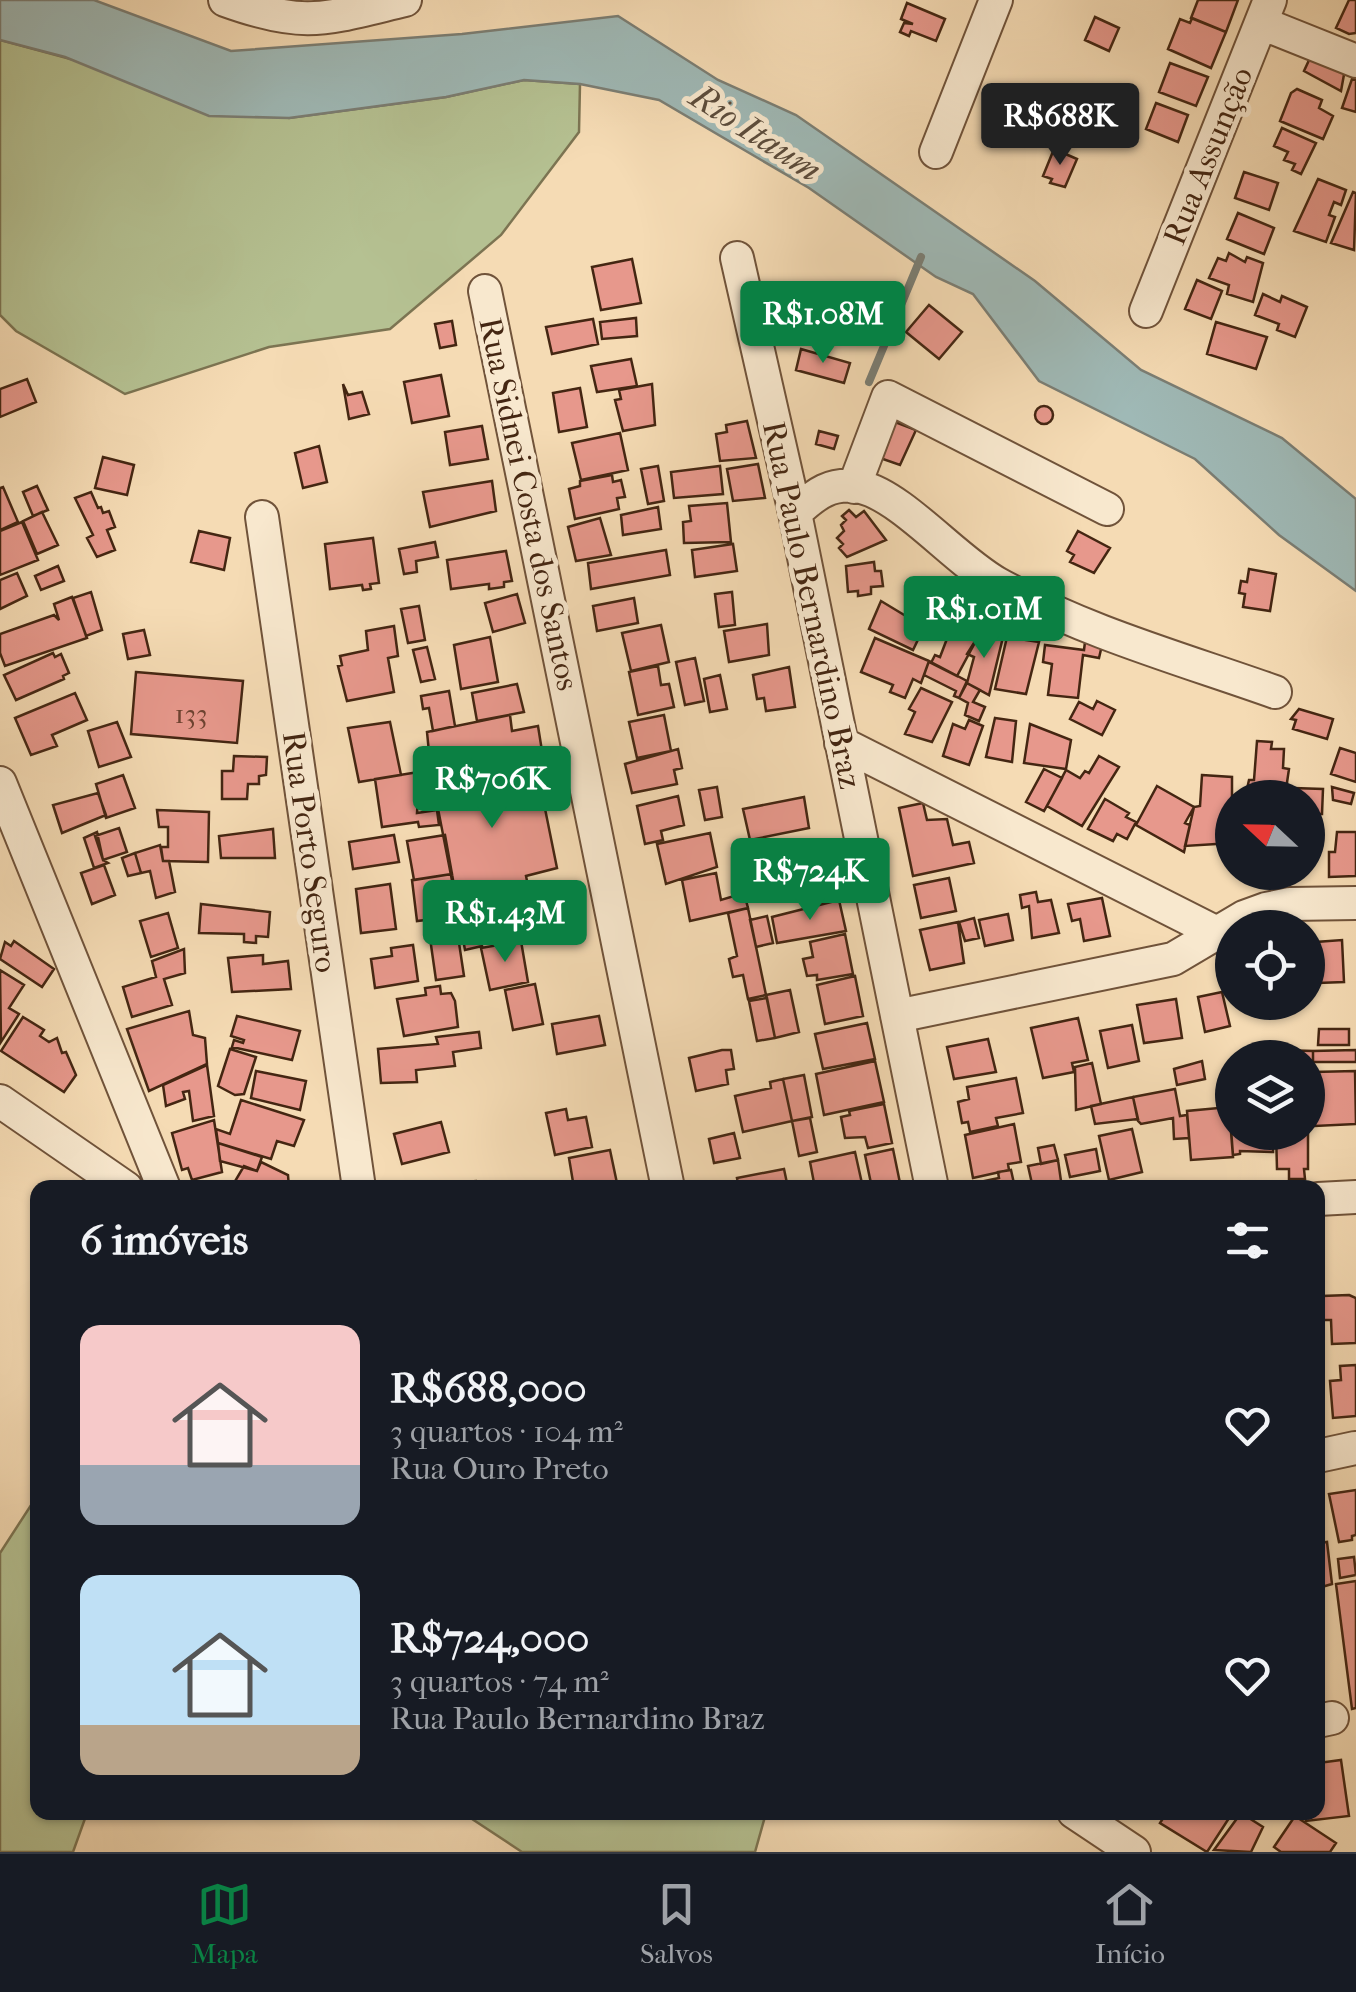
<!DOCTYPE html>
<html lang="pt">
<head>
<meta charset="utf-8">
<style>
	body { margin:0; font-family:"IM FELL French Canon",serif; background:#242831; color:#f1f3f6; height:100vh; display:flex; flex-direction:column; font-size:38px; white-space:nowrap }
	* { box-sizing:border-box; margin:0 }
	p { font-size:32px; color:#9ea1a6 }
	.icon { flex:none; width:55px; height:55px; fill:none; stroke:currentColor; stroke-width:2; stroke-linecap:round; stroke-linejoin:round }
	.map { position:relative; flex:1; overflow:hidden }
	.drawer { position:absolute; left:30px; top:1180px; width:1295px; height:640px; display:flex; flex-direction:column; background:#171b24; border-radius:20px; box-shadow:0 2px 8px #0004 }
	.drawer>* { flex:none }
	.needle { width:65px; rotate:292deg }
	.fabs { position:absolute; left:1215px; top:780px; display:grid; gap:20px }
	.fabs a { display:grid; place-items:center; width:110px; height:110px; border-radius:50%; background:#171b24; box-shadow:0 2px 8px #0004; font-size:50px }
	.price { position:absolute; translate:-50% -85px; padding:0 22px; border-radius:10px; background:#0b8043; color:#fff; font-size:32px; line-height:65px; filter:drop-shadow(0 2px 5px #0008) }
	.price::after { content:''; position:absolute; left:50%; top:60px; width:30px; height:22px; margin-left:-15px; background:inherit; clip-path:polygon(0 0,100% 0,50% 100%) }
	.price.current { background:#222; color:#fff }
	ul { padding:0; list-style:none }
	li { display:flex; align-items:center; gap:30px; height:250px; padding:0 50px }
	li span { display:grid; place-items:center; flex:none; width:280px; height:200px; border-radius:20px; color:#555 }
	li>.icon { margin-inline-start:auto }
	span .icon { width:120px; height:120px; fill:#fffc; stroke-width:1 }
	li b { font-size:42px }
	h2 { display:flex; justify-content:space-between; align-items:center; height:120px; padding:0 50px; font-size:42px }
	.tabs { display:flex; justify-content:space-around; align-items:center; height:140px; border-top:2px solid #363941; background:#171b24; font-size:28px; color:#9ea1a6 }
	.tabs a { display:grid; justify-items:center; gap:5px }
	.tabs .current { color:#0b8043 }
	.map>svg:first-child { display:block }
	.green { fill:#b5c192; stroke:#7c7452; stroke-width:2.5 }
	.water { fill:#9fb9b6; stroke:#7b7e74; stroke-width:2.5 }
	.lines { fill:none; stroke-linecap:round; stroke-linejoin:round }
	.stream { stroke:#7b7e74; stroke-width:8 }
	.building { fill:#e7988c; stroke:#442612; stroke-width:2.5 }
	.minor-casing { stroke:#70533a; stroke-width:36 }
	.minor { stroke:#f8e8ce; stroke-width:32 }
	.labels { text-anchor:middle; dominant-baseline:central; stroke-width:10; stroke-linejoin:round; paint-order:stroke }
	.number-label { font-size:28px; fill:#6d4230 }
	.street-label { font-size:32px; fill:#442612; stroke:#f8e8ce }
	.water-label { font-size:35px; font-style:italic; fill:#5b4b3b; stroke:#f8e8ce }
</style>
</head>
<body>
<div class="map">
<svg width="1356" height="1852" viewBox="0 0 1356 1852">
	<rect width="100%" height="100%" fill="#f5dbb4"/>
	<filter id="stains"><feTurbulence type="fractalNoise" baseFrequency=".002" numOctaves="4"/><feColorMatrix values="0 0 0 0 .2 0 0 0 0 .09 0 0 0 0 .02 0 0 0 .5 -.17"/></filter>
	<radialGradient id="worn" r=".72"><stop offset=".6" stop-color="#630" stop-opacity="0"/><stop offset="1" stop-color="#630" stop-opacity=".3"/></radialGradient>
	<path class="green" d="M0,40L289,118L446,97L524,80L580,84L579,132L501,235L390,329L269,347L125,394L16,331L0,315Z
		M37,1496L38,1812L87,1813L73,1852H0V1553Z
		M463,1813H766L755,1852H522Z"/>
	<path class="water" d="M0,0H94L231,51L462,34L618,16L718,80L796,115L1035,281L1141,370L1282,438L1356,499V591L1279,535L1195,459L1039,381L973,294L936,277L809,188L659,100L580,84L524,80L446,97L289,118L209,116L65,57L0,40Z"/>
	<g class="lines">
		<path class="stream" d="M869,382L921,257"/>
	</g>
	<path class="building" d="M1198,0H1238L1226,32L1191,18Z
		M1356,0V33L1349,34L1336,28L1349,0Z
		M907,3L945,19L936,41L911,31L909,36L900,32L904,23L913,24L901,19Z
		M1095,17L1119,28L1109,51L1085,40Z
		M1192,18L1226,32L1211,68L1168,49L1180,19L1190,23Z
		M1310,58L1345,69L1341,91L1304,71Z
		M1170,63L1208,77L1196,106L1159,92Z
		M1352,79L1356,80V112L1342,108Z
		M1297,89L1322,100L1319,108L1333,116L1323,139L1280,121L1291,93Z
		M1156,103L1188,115L1178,142L1146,129Z
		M1282,128L1316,143L1301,174L1292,170L1295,164L1284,160L1288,152L1274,146Z
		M1054,149L1077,159L1065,187L1050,183L1052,179L1043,176Z
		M1244,172L1278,183L1269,210L1235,198Z
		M1318,179L1346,190L1341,205L1334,202L1329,215L1335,217L1326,242L1294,231Z
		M1353,192L1356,193L1354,250L1331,243Z
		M1238,213L1274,228L1264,254L1227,239Z
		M1229,253L1245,262L1247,257L1263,263L1253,302L1227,294L1229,285L1209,278L1218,258L1226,261Z
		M632,259L641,303L601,310L592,267Z
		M1197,280L1222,291L1211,319L1185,309Z
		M1263,294L1280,302L1282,296L1307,307L1295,337L1277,330L1279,324L1255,315Z
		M929,305L962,332L939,359L906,332Z
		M636,318L637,336L602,339L600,322Z
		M593,319L598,344L552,354L546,327Z
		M452,321L456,345L440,348L435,324Z
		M1216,322L1267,337L1256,369L1207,354Z
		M801,349L850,363L844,383L796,370Z
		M631,359L637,386L597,392L591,366Z
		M441,375L449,416L412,423L404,382Z
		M27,379L36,402L0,417V389Z
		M343,384L348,395L362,392L369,414L349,419Z
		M652,384L655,425L623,431L615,400L621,399L619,390Z
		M580,388L587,427L559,432L553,393Z
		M1035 415a9 9 0 1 1 18 0a9 9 0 1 1-18 0Z
		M747,421L756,458L720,461L716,434L727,432L726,425Z
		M895,422L916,430L900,465L880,458Z
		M482,426L488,459L450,465L445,432Z
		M819,431L838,436L834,449L816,444Z
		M620,433L628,470L581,480L572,443Z
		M319,446L327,482L303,488L295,453Z
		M103,457L134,465L127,495L95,488Z
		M758,464L765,498L733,501L727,469Z
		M658,466L664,501L648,504L641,469Z
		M720,466L723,494L674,498L671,472Z
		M612,475L613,482L621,480L625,497L617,498L619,509L575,519L569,489L580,486V481Z
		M492,481L496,511L430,527L423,492Z
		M37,486L48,510L33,516L23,492Z
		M3,487L18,522L0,530V488Z
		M91,492L98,508L101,507L103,513L109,511L115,527L107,530L115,550L97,557L87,538L93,535L75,498Z
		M727,503L731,542L684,543L683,522L691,521L689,506Z
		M658,507L661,529L623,535L621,515Z
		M849,510L856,517L864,511L886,540L847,557L839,548L843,544L837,538L844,531L841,525L846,520L842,516Z
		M42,512L58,545L37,554L23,521Z
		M600,518L611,555L576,561L568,527Z
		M22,522L38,560L0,575V531Z
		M199,531L230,538L224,570L191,562Z
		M1078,531L1110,548L1094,573L1070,562L1074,555L1067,551Z
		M373,538L379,583L370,584L371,589L363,590L362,585L330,589L325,544Z
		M435,542L438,557L416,561L417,572L404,574L399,549Z
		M733,544L737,571L695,577L692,550Z
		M666,550L670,575L591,589L588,563Z
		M506,551L512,581L504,582V587L489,589V584L451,589L447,560Z
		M874,562L875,571H881L883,586L871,587V594L858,596V591L848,592L846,566Z
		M58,566L64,581L41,590L35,576Z
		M1249,569L1276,574L1270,611L1243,607L1245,594L1239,593L1241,581L1247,582Z
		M17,573L27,596L0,609V580Z
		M91,592L102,630L86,636L73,598Z
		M732,592L735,625L719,627L715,594Z
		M517,594L525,623L493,632L485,603Z
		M72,597L87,638L5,666L0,653V634L54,615L59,620L54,604Z
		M634,598L638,623L597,631L593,606Z
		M881,601L924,627L913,650L869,629Z
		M419,606L425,640L408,643L401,609Z
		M967,617L979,622L975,633L979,635L957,676L931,663L935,655L940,657L953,623L963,627Z
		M767,624L769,655L729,662L724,631Z
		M661,625L669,662L631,671L622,633Z
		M394,626L398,656L388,658L394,692L347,701L338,666L342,665L340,656L368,650L366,631Z
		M976,629L1003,637L989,695L967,683L974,657L967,654L979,635Z
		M144,630L150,655L128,659L123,634Z
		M490,637L498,682L461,689L454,645Z
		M1007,637L1039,642L1026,694L995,689Z
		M875,638L929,661L921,683L913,679L905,698L890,692L893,685L861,672Z
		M1085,642L1102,645L1099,658L1083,655L1078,698L1048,695L1052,664L1043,662L1045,645L1084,650Z
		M427,647L435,679L421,682L413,650Z
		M53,653L55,657L61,654L69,673L63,676L64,679L16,700L4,675Z
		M695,658L704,701L685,705L676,662Z
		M929,661L967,681L959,698L954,696L956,691L924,675Z
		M658,666L661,685L669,684L674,707L638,715L629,672Z
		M789,667L795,707L766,711L764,698L757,699L753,675Z
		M136,672L243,681L237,743L131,734Z
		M720,675L727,709L710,712L704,679Z
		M967,683L980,690L973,702L985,707L979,721L965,715L968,703L959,698Z
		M517,684L524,712L477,721L472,693Z
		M921,688L952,702L932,742L905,734L915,712L909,709Z
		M449,691L455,726L433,731L429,708L423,709L421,696Z
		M75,693L87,720L52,735L57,746L31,755L15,718Z
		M1097,701L1115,710L1102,735L1070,719L1079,702L1093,709Z
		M1299,709L1333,719L1327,739L1293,729L1296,720L1291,719Z
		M510,715L512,731L538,726L542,751L431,773L427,732Z
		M664,715L671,751L637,758L629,722Z
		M995,718L1016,721L1012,762L986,757Z
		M969,720L983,726L969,765L943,756L953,724L965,729Z
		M117,722L131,757L99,767L88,731Z
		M390,722L401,775L359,782L348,728Z
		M1030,724L1071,740L1066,769L1024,763Z
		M1257,741L1272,742L1271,749H1284L1283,768L1289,769L1285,796L1252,798L1253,788L1247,789L1249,780H1254Z
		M1340,748L1356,753V782L1331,774Z
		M678,749L682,768L674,770L677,784L632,793L625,764Z
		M234,756L267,757L266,775L259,776V784H248L247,799H222V771H233Z
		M1099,756L1119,767L1082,826L1047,806L1066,770L1080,778L1085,771L1089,773Z
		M503,759L505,772L527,786L540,784L557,868L526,876L529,891L457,906L431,773Z
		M1044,769L1062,778L1044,811L1026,802Z
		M431,770L435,796L418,799L417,813L437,810L439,825L419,827L418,822L382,827L375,779Z
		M123,775L135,808L106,818L96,784Z
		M1202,775L1232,777V843L1185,846L1194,807L1200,806Z
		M1157,786L1194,807L1185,823L1190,825L1184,852L1136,825Z
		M717,787L722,817L705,820L699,790Z
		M1332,787L1354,793L1351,804L1333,800Z
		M1293,788L1323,789L1322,814H1308V798H1292Z
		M98,793L106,815L62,833L53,805Z
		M678,796L684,825L661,831L663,840L645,844L637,806Z
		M804,797L809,828L750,840L743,809Z
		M1105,799L1129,813L1126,817L1136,822L1127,839L1117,834L1113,841L1088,829Z
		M923,803L927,820L947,819L953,845L969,842L974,863L913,876L899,808Z
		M157,810L209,812L208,862L163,861L161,847H168V827H159Z
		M119,828L127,852L103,860L95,836Z
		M273,829L275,858H221L219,836Z
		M97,832L103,860L108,863L94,868L84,838Z
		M1337,832H1356V876L1329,877V852H1335Z
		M710,833L717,867L666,884L657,844Z
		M394,835L399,862L353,869L349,842Z
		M445,835L452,874L414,880L407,841Z
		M160,845L163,861H169L175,892L156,898L150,871L141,873L135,853Z
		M135,853L141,873L128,876L122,858Z
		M823,853L830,887L781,898L774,864Z
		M104,865L115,895L92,904L81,873Z
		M716,873L721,900L744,893L748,908L690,921L682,880Z
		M452,874L459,916L417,921L412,880Z
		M949,878L956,911L921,918L914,885Z
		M390,884L396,929L361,933L356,889Z
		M555,887L564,929L512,940L503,898Z
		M1036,892L1038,902L1051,900L1059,933L1032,938L1029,906L1022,908L1020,895Z
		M1102,898L1110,936L1084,941L1080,919L1072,921L1068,904Z
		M839,900L846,931L777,943L772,917Z
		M474,903L482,946L465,950L457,906Z
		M201,904L270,912L268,937L256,936V943L244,942V934L199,933Z
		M748,908L766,995L748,999L743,975L733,977L729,959L737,956L728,913Z
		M168,913L178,948L151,957L140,921Z
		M1008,914L1013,940L985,946L979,920Z
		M767,916L773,943L756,947L750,920Z
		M974,918L979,938L965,941L959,922Z
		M958,922L964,963L930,970L920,930Z
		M462,933L463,942L459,943L464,976L436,980L430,938Z
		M845,934L853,974L817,980V975L807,976L803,959L813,957L810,942Z
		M1342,940L1344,982L1318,983L1316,942Z
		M14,941L54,969L42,987L0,959L5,942L11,946Z
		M521,941L528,982L490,990L481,948Z
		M413,945L418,981L375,988L371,959L392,956L391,948Z
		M184,949L185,973L164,979L172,1005L132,1017L123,987L156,977L152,961Z
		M263,955V964L288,961L291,989L232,992L228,958Z
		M0,970L24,985L9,1008L19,1014L1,1042Z
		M855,976L863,1016L825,1024L817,985Z
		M535,984L543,1024L513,1030L505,990Z
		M440,986L441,994L451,993L455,1001L458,1027L404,1036L397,999L426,995L425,988Z
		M790,990L799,1032L775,1038L766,995Z
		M1222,992L1230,1026L1205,1032L1198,997Z
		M767,998L775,1038L757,1041L749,1001Z
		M1176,999L1182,1038L1144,1043L1137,1005Z
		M189,1011L193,1035L205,1038L207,1064L149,1091L127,1029Z
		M237,1016L300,1031L292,1060L232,1047L234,1040L243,1043L244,1040L231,1036Z
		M599,1016L605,1045L557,1054L552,1024Z
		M23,1017L44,1030L40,1036L49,1042L57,1038L62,1053L66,1052L76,1075L64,1092L1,1051Z
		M1078,1018L1088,1060L1072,1063L1074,1072L1043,1078L1031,1028Z
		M867,1023L875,1059L823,1069L815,1034Z
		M1132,1025L1139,1061L1108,1068L1100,1031Z
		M1319,1029H1349V1045H1318Z
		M479,1032L481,1048L453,1052L455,1066L416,1070L417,1082L381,1083L378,1049L438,1044L436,1037Z
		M988,1039L996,1072L954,1079L947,1047Z
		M230,1049L256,1057L244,1094L235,1095L218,1086Z
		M722,1050H731L734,1069L726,1070L728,1084L696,1091L689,1058Z
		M1278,1050L1313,1051V1068H1308V1058H1278Z
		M1356,1050V1062H1313V1051Z
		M875,1061L884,1102L824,1115L816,1074Z
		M1202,1061L1205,1079L1177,1085L1174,1069Z
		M1092,1063L1101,1104L1076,1110L1075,1067Z
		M207,1065L214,1116L193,1121L189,1091L183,1092L185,1099L166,1106L163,1085Z
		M256,1071L306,1081L300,1110L251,1098Z
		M1355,1071L1356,1124L1315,1126L1313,1072Z
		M804,1075L812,1117L792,1121L783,1079Z
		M1232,1075V1132H1273V1152L1240,1151V1154L1233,1155L1227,1076Z
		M1016,1078L1023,1113L996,1118L998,1126L970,1132L968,1122L962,1123L958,1102L969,1099L967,1087Z
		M783,1079L792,1121L743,1132L735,1096L771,1088L770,1082Z
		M1308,1079V1169H1304L1305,1179H1289V1169H1277L1276,1132H1308Z
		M1175,1089L1180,1116L1187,1115L1189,1138L1174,1139L1173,1118L1141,1124L1138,1121L1133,1097Z
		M1133,1097L1138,1119L1095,1124L1091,1106Z
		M241,1100L304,1120L294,1146L277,1141L271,1159L218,1143L216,1129L230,1134Z
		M884,1104L892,1143L868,1148L865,1137L845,1138L841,1117L850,1115L849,1111Z
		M1229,1107L1233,1157L1191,1160L1187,1111Z
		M566,1109L568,1120L586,1117L592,1147L555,1155L546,1113Z
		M810,1118L817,1152L799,1156L792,1121Z
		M214,1120L222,1172L192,1180L188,1168L182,1170L172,1133Z
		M441,1122L449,1152L402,1164L394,1134Z
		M1014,1124L1021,1162L1008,1164L1009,1170L973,1178L965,1135Z
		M1132,1129L1142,1172L1109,1180L1099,1136Z
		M734,1133L740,1158L714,1163L709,1139Z
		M218,1143L262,1157L257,1171L220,1161Z
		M1054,1145L1058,1160L1041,1164L1038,1148Z
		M893,1149L900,1183L872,1188L865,1155Z
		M1096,1149L1100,1171L1070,1177L1065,1155Z
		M610,1150L618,1188H574L569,1158Z
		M855,1152L863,1188H815L810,1162Z
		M1058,1160L1062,1188H1033L1028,1166Z
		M261,1162L288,1175L289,1188H231L244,1166L257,1171Z
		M784,1169L788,1188H739L737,1178Z
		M1011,1170L1015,1188H976L975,1183L999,1178L998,1172Z
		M476,1181L477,1188H418V1185Z
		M1349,1295L1356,1298V1343L1332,1344L1331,1320H1323L1322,1296Z
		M1356,1365V1416L1333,1418L1330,1381L1341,1380L1340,1366Z
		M1356,1490V1535L1352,1536V1540L1339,1542L1329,1494Z
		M1327,1542L1332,1584L1318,1588V1543Z
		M1354,1557L1356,1575L1340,1578L1338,1559Z
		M1356,1581V1708L1352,1709L1336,1584Z
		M1341,1760L1349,1816L1306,1821L1304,1812H1318V1763Z
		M1167,1812H1233L1207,1852L1160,1823Z
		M1241,1813L1263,1827L1251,1852L1214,1850Z
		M1295,1816L1336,1843L1330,1852H1281L1274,1847Z"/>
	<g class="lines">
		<g class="minor-casing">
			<path id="minor" d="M225,0C305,29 325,19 405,0
				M1261,23L1356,61
				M936,152L996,0
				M737,258L795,513L932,1188
				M485,291L668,1188
				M1146,311L1270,0
				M854,487L888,397L1107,509
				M795,513C815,494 832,481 861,487C903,497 956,561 998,584C1085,632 1182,659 1275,692
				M262,517L359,1188
				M841,743L1217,933
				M0,783L164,1188
				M897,1016L1173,959L1244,917L1266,909L1290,904L1356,903
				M0,1101L126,1188
				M1318,1199L1356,1197
				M1318,1456L1355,1448
				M1318,1721L1332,1718
				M1074,1812L1134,1852"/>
		</g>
		<use href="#minor" class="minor"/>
	</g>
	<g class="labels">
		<g class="number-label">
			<text x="191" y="713">133</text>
		</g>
		<g class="street-label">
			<text transform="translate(1208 156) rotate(-68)">Rua Assunção</text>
			<text transform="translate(529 504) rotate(78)">Rua Sidnei Costa dos Santos</text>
			<text transform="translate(812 605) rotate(78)">Rua Paulo Bernardino Braz</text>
			<text transform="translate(310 852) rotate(82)">Rua Porto Seguro</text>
		</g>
		<g class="water-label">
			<text transform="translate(756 133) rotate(33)">Rio Itaum</text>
		</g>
	</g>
	<rect width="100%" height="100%" filter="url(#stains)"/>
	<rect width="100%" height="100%" fill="url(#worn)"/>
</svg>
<div class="fabs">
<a><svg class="needle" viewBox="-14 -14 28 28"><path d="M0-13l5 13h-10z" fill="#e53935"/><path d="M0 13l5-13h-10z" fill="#9ea1a6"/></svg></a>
<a><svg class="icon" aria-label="locate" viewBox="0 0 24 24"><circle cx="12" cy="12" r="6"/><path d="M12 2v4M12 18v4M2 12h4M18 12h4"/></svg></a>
<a><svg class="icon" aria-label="layers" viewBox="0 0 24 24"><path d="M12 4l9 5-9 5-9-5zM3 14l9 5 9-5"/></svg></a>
</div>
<b class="price current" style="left:1060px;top:168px">R$688K</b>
<b class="price" style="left:823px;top:366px">R$1.08M</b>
<b class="price" style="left:984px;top:661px">R$1.01M</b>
<b class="price" style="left:492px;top:831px">R$706K</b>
<b class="price" style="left:810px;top:923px">R$724K</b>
<b class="price" style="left:505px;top:965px">R$1.43M</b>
<section class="drawer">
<h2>6 imóveis<svg class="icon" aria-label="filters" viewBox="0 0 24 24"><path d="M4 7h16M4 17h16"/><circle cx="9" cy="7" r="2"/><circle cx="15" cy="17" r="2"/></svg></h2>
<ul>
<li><span style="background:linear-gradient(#f6c9c9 70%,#9aa5b1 0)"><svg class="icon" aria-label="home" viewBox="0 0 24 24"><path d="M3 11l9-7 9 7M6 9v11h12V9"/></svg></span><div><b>R$688,000</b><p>3 quartos · 104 m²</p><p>Rua Ouro Preto</p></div><svg class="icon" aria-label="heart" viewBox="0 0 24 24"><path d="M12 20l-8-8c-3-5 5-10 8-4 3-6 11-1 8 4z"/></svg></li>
<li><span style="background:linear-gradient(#bfe0f5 75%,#b9a48a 0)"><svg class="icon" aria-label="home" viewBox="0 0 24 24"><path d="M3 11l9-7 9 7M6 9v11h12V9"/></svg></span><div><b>R$724,000</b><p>3 quartos · 74 m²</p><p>Rua Paulo Bernardino Braz</p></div><svg class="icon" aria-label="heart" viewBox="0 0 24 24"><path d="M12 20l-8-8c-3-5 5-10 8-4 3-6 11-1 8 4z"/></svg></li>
</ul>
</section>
</div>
<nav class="tabs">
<a class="current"><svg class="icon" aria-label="map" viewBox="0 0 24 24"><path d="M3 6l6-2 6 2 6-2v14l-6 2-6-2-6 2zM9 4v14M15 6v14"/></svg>Mapa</a>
<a><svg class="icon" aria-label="saved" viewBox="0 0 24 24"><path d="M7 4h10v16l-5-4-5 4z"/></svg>Salvos</a>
<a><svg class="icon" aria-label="home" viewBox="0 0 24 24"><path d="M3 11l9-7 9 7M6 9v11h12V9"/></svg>Início</a>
</nav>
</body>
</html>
